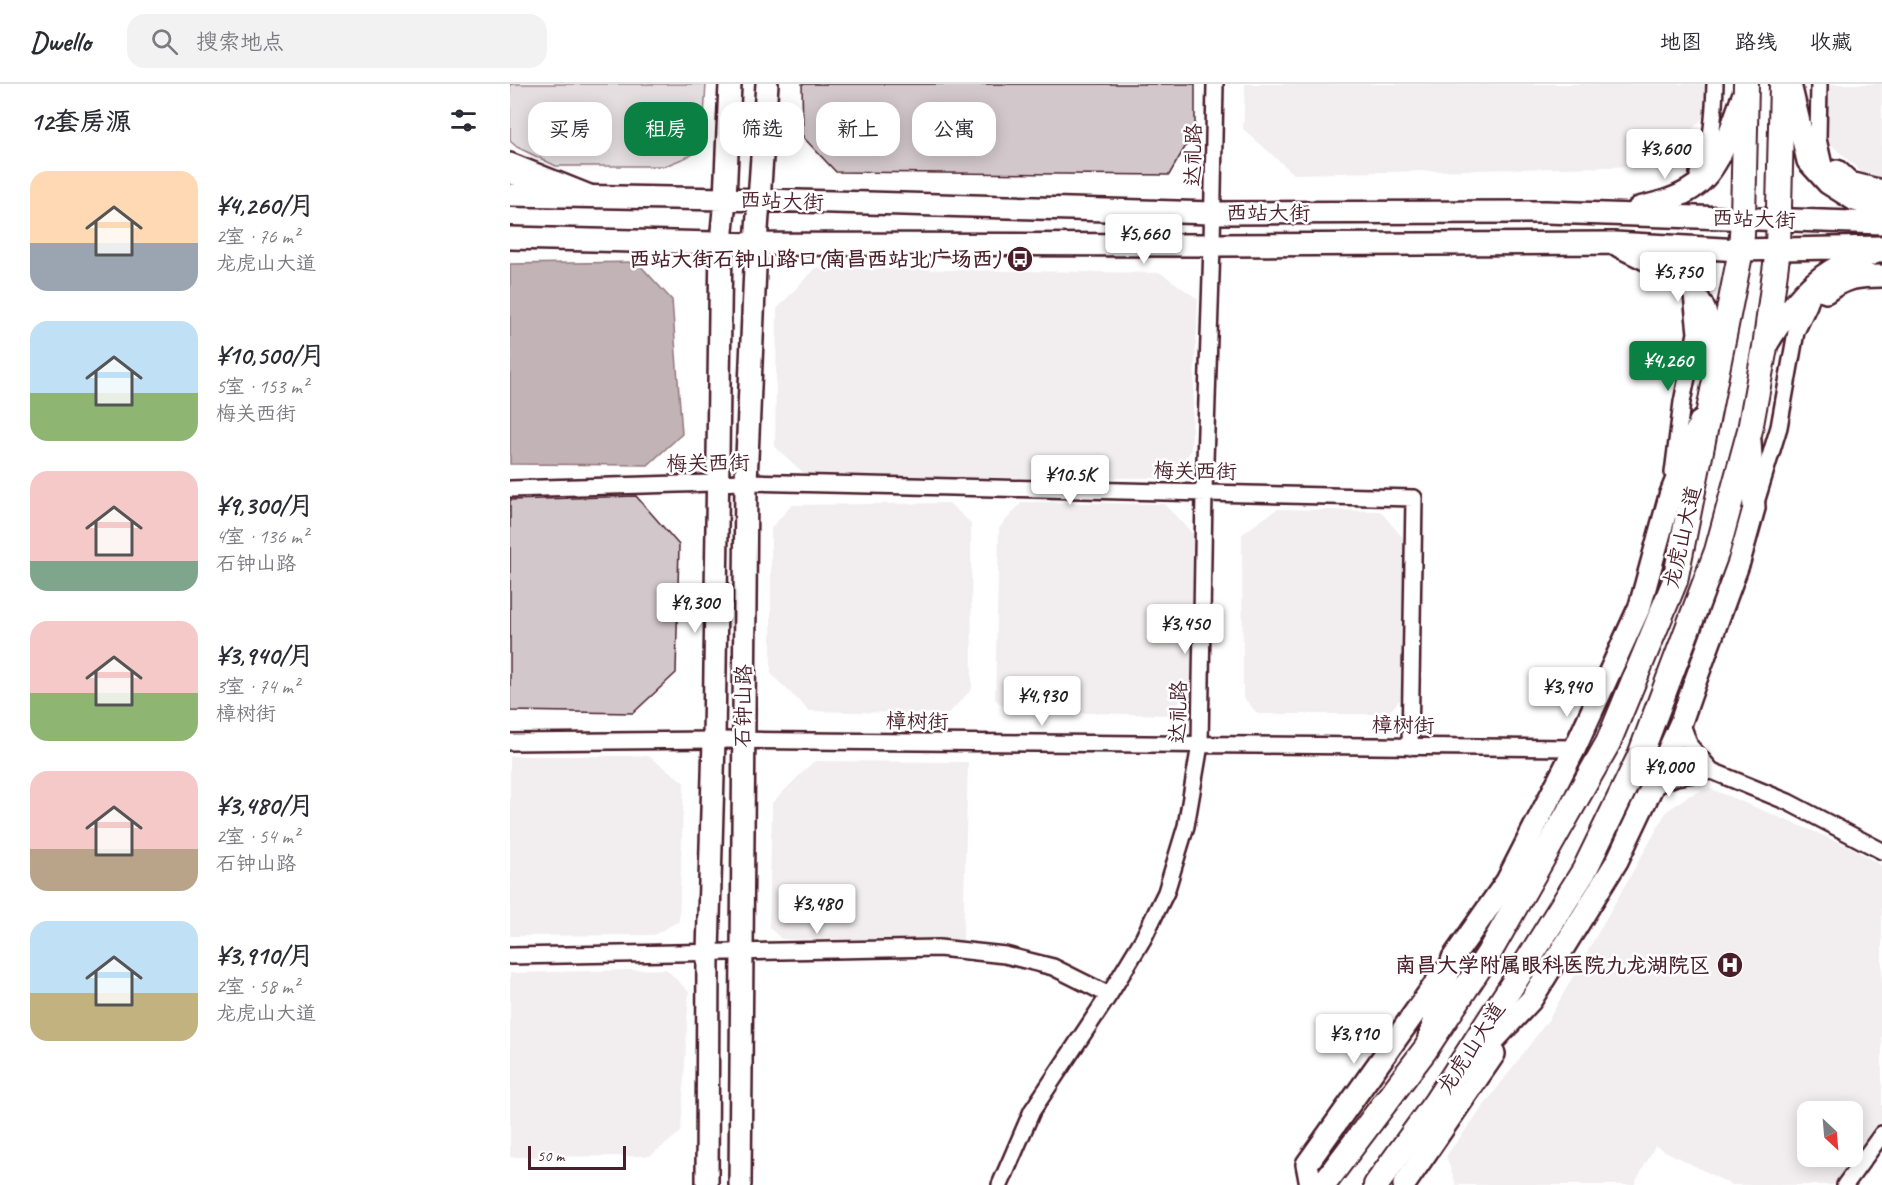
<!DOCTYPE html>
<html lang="zh">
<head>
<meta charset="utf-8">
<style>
	body { margin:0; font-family:Caveat,"LXGW WenKai TC",sans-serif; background:#f2f2f3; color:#2b2b33; height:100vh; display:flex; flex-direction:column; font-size:22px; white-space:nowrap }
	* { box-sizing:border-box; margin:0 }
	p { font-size:20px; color:#7c7c81 }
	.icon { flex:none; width:33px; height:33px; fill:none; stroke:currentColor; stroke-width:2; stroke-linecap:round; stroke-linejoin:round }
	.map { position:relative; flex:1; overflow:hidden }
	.drawer { display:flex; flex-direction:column; background:#fff; width:510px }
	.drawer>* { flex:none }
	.guide { position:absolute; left:18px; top:18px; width:570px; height:54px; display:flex; gap:12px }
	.needle { width:39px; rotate:154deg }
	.fabs { position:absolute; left:1287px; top:1017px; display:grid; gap:12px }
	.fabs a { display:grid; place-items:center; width:66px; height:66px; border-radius:12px; background:#fff; box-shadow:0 3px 15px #0003; font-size:30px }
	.scale { position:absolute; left:18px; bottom:15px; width:98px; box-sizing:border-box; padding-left:6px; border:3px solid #4a1f2b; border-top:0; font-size:16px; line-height:21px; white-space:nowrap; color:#4a1f2b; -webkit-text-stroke:4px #fff; paint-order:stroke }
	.price { position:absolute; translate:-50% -51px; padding:0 14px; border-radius:6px; background:#fff; color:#222; font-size:20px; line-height:39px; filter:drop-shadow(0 2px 3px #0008) }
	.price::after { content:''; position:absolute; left:50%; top:36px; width:18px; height:14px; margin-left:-9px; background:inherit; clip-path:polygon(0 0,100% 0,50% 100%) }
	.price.on { background:#0b8043; color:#fff }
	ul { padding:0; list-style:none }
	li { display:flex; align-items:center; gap:18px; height:150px; padding:0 30px }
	li span { display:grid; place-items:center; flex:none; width:168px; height:120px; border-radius:18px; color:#555 }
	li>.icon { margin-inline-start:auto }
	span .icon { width:72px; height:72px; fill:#fffc; stroke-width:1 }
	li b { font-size:26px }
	h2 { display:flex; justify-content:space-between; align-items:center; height:72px; padding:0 30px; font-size:26px }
	.pill { padding:0 21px; border-radius:18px; background:#fff; box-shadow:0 3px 15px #0003; font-size:21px; line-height:54px }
	.pill.on { background:#0b8043; color:#fff }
	header { display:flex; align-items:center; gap:36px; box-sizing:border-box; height:84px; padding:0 30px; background:#fff; border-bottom:2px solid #e1e1e2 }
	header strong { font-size:28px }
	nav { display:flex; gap:33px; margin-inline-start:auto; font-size:21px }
	.search { width:420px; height:54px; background:#f2f2f3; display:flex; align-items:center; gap:15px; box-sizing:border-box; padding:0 21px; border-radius:18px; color:#7c7c81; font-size:22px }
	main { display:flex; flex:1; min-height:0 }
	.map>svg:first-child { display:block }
	.built { fill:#f2eeef; fill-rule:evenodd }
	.green { fill:#e5dee0; stroke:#987e86; stroke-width:1.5 }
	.water { fill:#c1b3b6; stroke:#91787e; stroke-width:1.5 }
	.building { fill:#d2c7cb; stroke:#4a1f2b; stroke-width:1.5 }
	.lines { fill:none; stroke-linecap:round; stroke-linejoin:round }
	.street-casing { stroke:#4a1f2b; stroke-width:20 }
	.secondary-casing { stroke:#4a1f2b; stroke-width:26 }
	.primary-casing { stroke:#4a1f2b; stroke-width:28 }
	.street { stroke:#fff; stroke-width:15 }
	.secondary { stroke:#fff; stroke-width:21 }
	.primary { stroke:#fff; stroke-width:24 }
	.labels { text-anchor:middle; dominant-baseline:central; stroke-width:5; stroke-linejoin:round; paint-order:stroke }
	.street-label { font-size:21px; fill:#4a1f2b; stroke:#fff }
	.poi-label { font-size:21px; font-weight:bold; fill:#4a1f2b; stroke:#fff; text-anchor:end }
</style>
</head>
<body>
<header>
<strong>Dwello</strong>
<div class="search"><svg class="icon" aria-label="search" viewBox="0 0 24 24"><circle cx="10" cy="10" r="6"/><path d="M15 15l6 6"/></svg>搜索地点</div>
<nav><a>地图</a><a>路线</a><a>收藏</a></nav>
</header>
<main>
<section class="drawer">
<h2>12套房源<svg class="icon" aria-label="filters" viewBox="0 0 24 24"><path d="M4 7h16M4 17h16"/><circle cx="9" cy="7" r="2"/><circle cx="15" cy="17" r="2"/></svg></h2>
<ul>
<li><span style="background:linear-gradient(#ffd9b3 60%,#9aa5b1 0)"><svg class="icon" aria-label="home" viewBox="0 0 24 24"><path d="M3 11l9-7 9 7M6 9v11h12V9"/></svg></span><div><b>¥4,260/月</b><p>2室 · 76 m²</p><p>龙虎山大道</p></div></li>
<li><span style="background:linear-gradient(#bfe0f5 60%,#8fb573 0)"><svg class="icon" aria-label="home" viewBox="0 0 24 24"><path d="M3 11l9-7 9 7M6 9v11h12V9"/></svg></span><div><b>¥10,500/月</b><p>5室 · 153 m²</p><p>梅关西街</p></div></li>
<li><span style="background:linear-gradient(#f6c9c9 75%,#7fa58c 0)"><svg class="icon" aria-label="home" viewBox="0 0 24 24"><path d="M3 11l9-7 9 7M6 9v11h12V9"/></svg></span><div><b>¥9,300/月</b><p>4室 · 136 m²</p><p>石钟山路</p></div></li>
<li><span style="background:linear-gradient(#f6c9c9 60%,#8fb573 0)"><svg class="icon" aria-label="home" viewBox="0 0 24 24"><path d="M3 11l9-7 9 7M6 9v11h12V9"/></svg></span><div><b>¥3,940/月</b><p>3室 · 74 m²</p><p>樟树街</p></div></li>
<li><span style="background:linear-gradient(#f6c9c9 65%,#b9a48a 0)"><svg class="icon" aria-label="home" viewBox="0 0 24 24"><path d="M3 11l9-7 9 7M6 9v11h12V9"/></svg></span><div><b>¥3,480/月</b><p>2室 · 54 m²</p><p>石钟山路</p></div></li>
<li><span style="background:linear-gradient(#bfe0f5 60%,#c2b280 0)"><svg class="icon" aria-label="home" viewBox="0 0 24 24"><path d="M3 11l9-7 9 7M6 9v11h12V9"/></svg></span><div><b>¥3,910/月</b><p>2室 · 58 m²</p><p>龙虎山大道</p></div></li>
</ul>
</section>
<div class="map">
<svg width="1372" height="1101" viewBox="0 0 1372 1101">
	<rect width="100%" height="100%" fill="#fff"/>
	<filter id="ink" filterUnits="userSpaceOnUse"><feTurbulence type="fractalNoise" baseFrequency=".0167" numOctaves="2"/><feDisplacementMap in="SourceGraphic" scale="12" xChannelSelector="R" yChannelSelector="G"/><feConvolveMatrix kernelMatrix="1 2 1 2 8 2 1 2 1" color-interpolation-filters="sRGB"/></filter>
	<g filter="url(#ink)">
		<path class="built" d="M735,0H1195L1193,34L1146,82L784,90L733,45Z
			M1316,0H1372V93H1357L1317,57Z
			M305,184L651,189L688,215L681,367L659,394L298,393L265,363L267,225Z
			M512,418L654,420L683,450L681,604L658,631L499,627L485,615L489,444Z
			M439,419L461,439L462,605L438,630L299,627L261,590V444L282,421Z
			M767,425L870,427L894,455L900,603L878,630H748L733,613L732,450Z
			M0,672H138L174,698L169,837L144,851L0,852Z
			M304,677L458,678L453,856L271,855L259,843L262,719Z
			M1199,704L1341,763L1372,782V1036L1335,1083L1324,1101H1222L1145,1062L1124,1101H946L936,1072L1039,935L1157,727L1178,712ZM1298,1028H1342V1072H1298Z
			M156,885L179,908L171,1048L140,1072L0,1073V889Z"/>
		<path class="green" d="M0,0H196L193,48L182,71L155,82H46L7,63L0,57Z"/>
		<path class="water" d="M127,178L162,216L172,350L138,381L0,380V180Z"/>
		<path class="building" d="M292,0H685V46L659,91L326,88L293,53Z
			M126,412L169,461L166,589L123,629L0,627V416Z"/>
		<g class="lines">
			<g class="street-casing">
				<path id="street" d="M1309,0L1308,55L1318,99
					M0,77L80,109
					M1188,90C1203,62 1204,31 1205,0
					M0,92L42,102
					M1163,389L1172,318L1186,249L1182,211
					M0,405L236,398L904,414L900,663
					M1247,415L1269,343L1286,248L1299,221L1306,199
					M0,658L204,656L1065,664
					M1202,687L1278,718L1372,767
					M1142,703L1166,693L1202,687L1180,662L1171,638
					M0,872L429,864L495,871L543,883L599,911
					M490,1101L522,1027L599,911L633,855L656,808L676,742L690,661L694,408L702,161L705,0
					M1335,1101L1372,1050"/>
			</g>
			<g class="secondary-casing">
				<path id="secondary" d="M1280,0L1298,77L1318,99L1345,116L1372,123
					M1327,87L1340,99L1372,107
					M0,111L215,115L703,129L1036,128L1372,139
					M1129,124C1146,120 1163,116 1178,107C1210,89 1221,44 1233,12
					M0,154L246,160L702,161L1104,159L1231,166L1372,163
					M1109,162C1137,177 1178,191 1192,221C1202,240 1201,265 1203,285
					M1316,208C1335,193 1349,192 1372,192
					M1255,263C1274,233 1291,205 1322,186C1337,178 1355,173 1370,167
					M919,954L943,874L997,797L1065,664L1130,522L1160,412L1190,338
					M955,987L1021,916L1107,777L1142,703L1171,638L1185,598L1229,478L1244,424L1240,357
					M197,1101L198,869L204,656L211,158L215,115L220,0
					M230,1101L236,398L246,160L257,0
					M801,1101L797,1080L933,889
					M894,1101L984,970"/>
			</g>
			<g class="primary-casing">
				<path id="primary" d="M813,1101L915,966L979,869L1098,659L1165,497L1231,166L1233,134L1236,0
					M866,1101L926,1018L1008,892L1074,787L1129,674L1207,467L1240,346L1255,263L1268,165L1272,0"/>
			</g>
			<use href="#street" class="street"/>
			<use href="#secondary" class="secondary"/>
			<use href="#primary" class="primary"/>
		</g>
	</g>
	<defs>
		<g id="bus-disc" transform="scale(1.35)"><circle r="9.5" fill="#4a1f2b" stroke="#fff"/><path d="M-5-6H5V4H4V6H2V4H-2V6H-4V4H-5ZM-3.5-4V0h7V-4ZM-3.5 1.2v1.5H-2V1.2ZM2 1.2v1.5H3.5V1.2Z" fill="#fff"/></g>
		<g id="hospital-disc" transform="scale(1.35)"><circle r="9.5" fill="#4a1f2b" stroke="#fff"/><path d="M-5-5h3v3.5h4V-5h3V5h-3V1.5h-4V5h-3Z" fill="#fff"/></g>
	</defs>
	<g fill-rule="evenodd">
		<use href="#bus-disc" x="510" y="175"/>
		<use href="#hospital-disc" x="1220" y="881"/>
	</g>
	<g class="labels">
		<g class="street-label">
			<text transform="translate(683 71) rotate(-89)">达礼路</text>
			<text transform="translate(272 117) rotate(2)">西站大街</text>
			<text x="758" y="129">西站大街</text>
			<text transform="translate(1244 135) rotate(2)">西站大街</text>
			<text transform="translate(198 379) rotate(-1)">梅关西街</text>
			<text transform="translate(685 387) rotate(1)">梅关西街</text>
			<text transform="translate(1172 453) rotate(-77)">龙虎山大道</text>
			<text transform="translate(233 622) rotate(-89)">石钟山路</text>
			<text transform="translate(668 628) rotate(-88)">达礼路</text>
			<text transform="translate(407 637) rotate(1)">樟树街</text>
			<text transform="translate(893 641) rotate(1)">樟树街</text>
			<text transform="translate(961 964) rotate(-57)">龙虎山大道</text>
		</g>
		<g class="poi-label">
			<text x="490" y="175">西站大街石钟山路口(南昌西站北广场西)</text>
			<text x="1200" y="881">南昌大学附属眼科医院九龙湖院区</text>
		</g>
	</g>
</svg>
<div class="fabs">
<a><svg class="needle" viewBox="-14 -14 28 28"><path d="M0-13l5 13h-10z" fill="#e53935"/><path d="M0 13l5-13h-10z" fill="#7c7c81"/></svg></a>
</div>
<div class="scale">50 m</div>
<b class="price" style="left:1155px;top:96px">¥3,600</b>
<b class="price" style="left:634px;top:181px">¥5,660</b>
<b class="price" style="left:1168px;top:219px">¥5,750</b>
<b class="price on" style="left:1158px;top:308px">¥4,260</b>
<b class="price" style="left:560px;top:422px">¥10.5K</b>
<b class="price" style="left:185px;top:550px">¥9,300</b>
<b class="price" style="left:675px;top:571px">¥3,450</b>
<b class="price" style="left:1057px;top:634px">¥3,940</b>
<b class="price" style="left:532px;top:643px">¥4,930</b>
<b class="price" style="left:1159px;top:714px">¥9,000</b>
<b class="price" style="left:307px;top:851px">¥3,480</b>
<b class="price" style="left:844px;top:981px">¥3,910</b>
<div class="guide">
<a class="pill">买房</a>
<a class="pill on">租房</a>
<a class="pill">筛选</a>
<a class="pill">新上</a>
<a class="pill">公寓</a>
</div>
</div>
</main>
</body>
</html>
